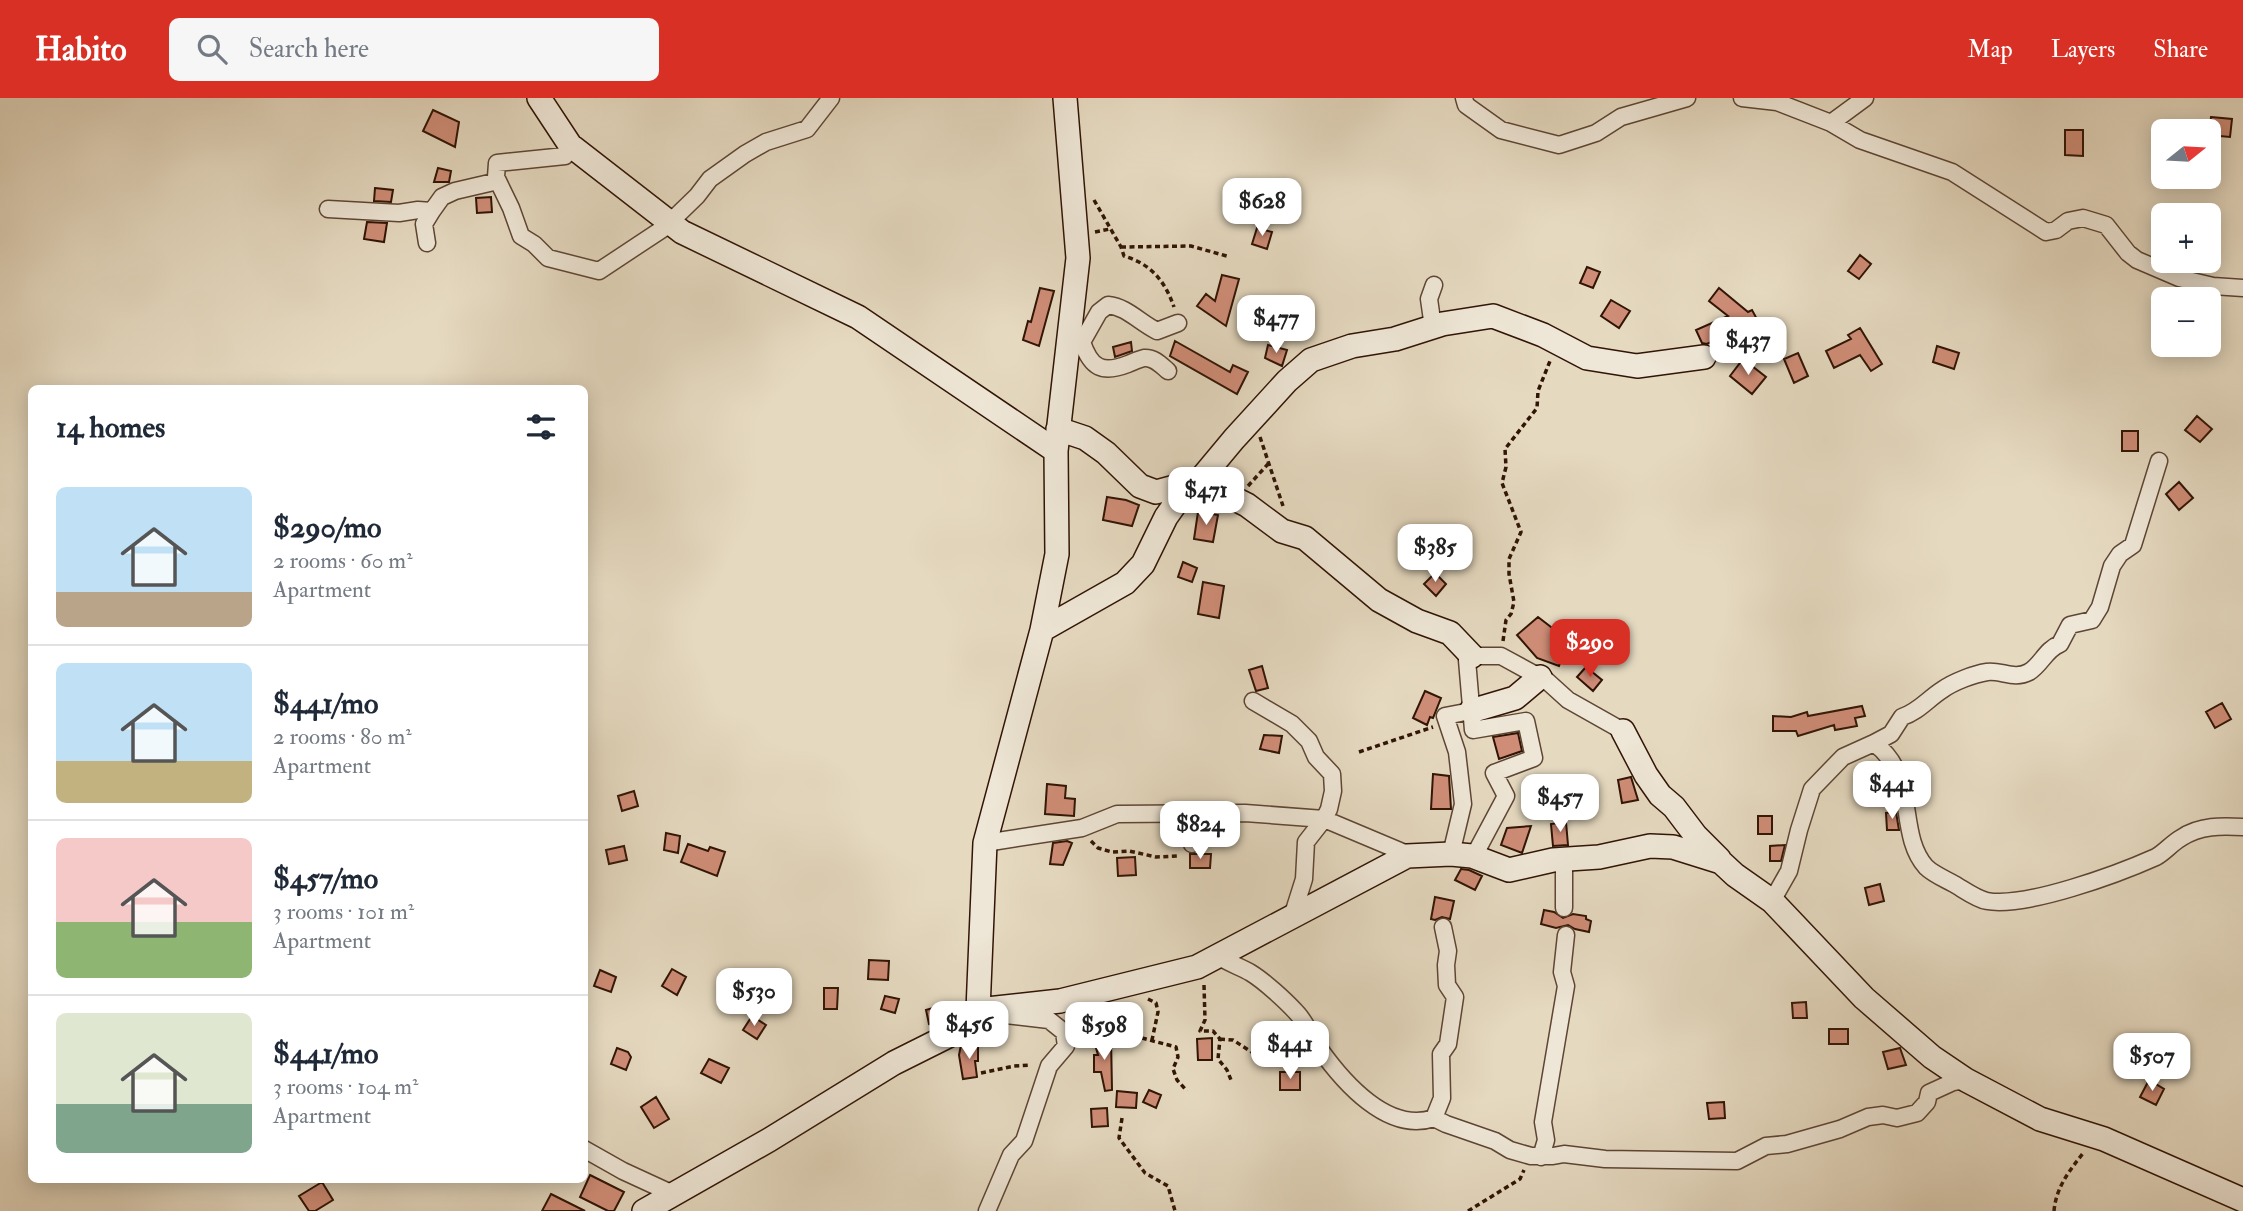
<!DOCTYPE html>
<html lang="en">
<head>
<meta charset="utf-8">
<style>
	body { margin:0; font-family:"IM FELL Double Pica",serif; background:#f6f6f7; color:#1f2937; height:100vh; display:flex; flex-direction:column; font-size:26px; white-space:nowrap }
	* { box-sizing:border-box; margin:0 }
	p { font-size:23px; color:#747a83 }
	.icon { flex:none; width:38px; height:38px; fill:none; stroke:currentColor; stroke-width:2; stroke-linecap:round; stroke-linejoin:round }
	.map { position:relative; flex:1; overflow:hidden }
	.sheet { position:absolute; left:28px; top:287px; width:560px; height:798px; display:flex; flex-direction:column; background:#fff; border-radius:10px; box-shadow:0 4px 18px #0003 }
	.sheet>* { flex:none }
	.needle { width:46px; rotate:72deg }
	.tools { position:absolute; left:2151px; top:21px; display:grid; gap:14px }
	.tools a { display:grid; place-items:center; width:70px; height:70px; border-radius:10px; background:#fff; box-shadow:0 4px 18px #0003; font-size:35px }
	.price { position:absolute; translate:-50% -60px; padding:0 16px; border-radius:14px; background:#fff; color:#222; font-size:23px; line-height:46px; filter:drop-shadow(0 2px 4px #0008) }
	.price::after { content:''; position:absolute; left:50%; top:42px; width:21px; height:16px; margin-left:-10px; background:inherit; clip-path:polygon(0 0,100% 0,50% 100%) }
	.price.on { background:#d93025; color:#fff }
	ul { padding:0; list-style:none }
	li { display:flex; align-items:center; gap:21px; height:175px; padding:0 28px }
	li+li { border-top:2px solid #e0e1e3 }
	li span { display:grid; place-items:center; flex:none; width:196px; height:140px; border-radius:10px; color:#555 }
	li>.icon { margin-inline-start:auto }
	span .icon { width:84px; height:84px; fill:#fffc; stroke-width:1 }
	li b { font-size:30px }
	h2 { display:flex; justify-content:space-between; align-items:center; height:84px; padding:0 28px; font-size:30px }
	header { display:flex; align-items:center; gap:42px; box-sizing:border-box; height:98px; padding:0 35px; background:#d93025; color:#fff }
	header strong { font-size:33px }
	nav { display:flex; gap:38px; margin-inline-start:auto; font-size:24px }
	.search { width:490px; height:63px; background:#f6f6f7; display:flex; align-items:center; gap:18px; box-sizing:border-box; padding:0 24px; border-radius:10px; color:#747a83; font-size:26px }
	.map>svg:first-child { display:block }
	.building { fill:#cf8d77; stroke:#311405; stroke-width:2 }
	.lines { fill:none; stroke-linecap:round; stroke-linejoin:round }
	.street-casing { stroke:#5e4534; stroke-width:19 }
	.secondary-casing { stroke:#311405; stroke-width:26 }
	.path { stroke:#311405; stroke-width:3.5; stroke-dasharray:5 3.5; stroke-linecap:butt }
	.street { stroke:#eee6d6; stroke-width:16 }
	.secondary { stroke:#eee6d6; stroke-width:23 }
</style>
</head>
<body>
<header>
<strong>Habito</strong>
<div class="search"><svg class="icon" aria-label="search" viewBox="0 0 24 24"><circle cx="10" cy="10" r="6"/><path d="M15 15l6 6"/></svg>Search here</div>
<nav><a>Map</a><a>Layers</a><a>Share</a></nav>
</header>
<div class="map">
<svg width="2243" height="1113" viewBox="0 0 2243 1113">
	<rect width="100%" height="100%" fill="#e5d9c0"/>
	<filter id="stains"><feTurbulence type="fractalNoise" baseFrequency=".00286" numOctaves="4"/><feColorMatrix values="0 0 0 0 .2 0 0 0 0 .09 0 0 0 0 .02 0 0 0 .5 -.17"/></filter>
	<radialGradient id="worn" r=".72"><stop offset=".6" stop-color="#630" stop-opacity="0"/><stop offset="1" stop-color="#630" stop-opacity=".3"/></radialGradient>
	<path class="building" d="M433,12L459,24L455,49L423,33Z
		M2211,19L2232,21L2230,39L2209,37Z
		M2065,32H2083V58L2065,57Z
		M438,70L451,73L449,84H434Z
		M375,90L393,92L391,104L374,103Z
		M491,99L492,114L477,115L476,100Z
		M367,124L387,125L384,144L364,141Z
		M1257,130L1272,134L1267,151L1252,146Z
		M1860,157L1871,166L1859,181L1848,173Z
		M1587,169L1600,174L1593,190L1580,185Z
		M1222,177L1239,181L1226,228L1197,208L1206,196L1215,203Z
		M1040,190L1054,193L1039,248L1023,242L1028,223L1031,224Z
		M1719,190L1748,214L1752,212L1764,234L1741,247L1734,233L1707,246L1702,245L1696,232L1728,218L1709,203Z
		M1611,202L1630,213L1619,230L1601,218Z
		M1282,207L1284,225L1266,227L1264,209Z
		M1860,230L1882,266L1871,273L1860,257L1834,270L1826,253L1851,241L1848,237Z
		M1175,243L1230,274L1233,267L1248,274L1237,296L1170,258Z
		M1131,244L1132,253L1115,259L1113,249Z
		M1268,247L1287,252L1282,268L1265,260Z
		M1937,248L1959,255L1954,271L1933,264Z
		M1798,255L1808,278L1794,285L1784,261Z
		M1743,261L1766,279L1752,296L1730,278Z
		M2197,318L2212,331L2200,344L2185,332Z
		M2122,333H2138V353H2122Z
		M2179,384L2193,400L2179,412L2166,396Z
		M1107,399L1126,402L1139,407L1132,428L1103,422Z
		M1198,414L1218,417L1213,444L1194,441Z
		M1183,464L1197,470L1192,484L1178,479Z
		M1435,475L1446,486L1436,498L1424,486Z
		M1203,484L1224,488L1219,520L1198,516Z
		M1538,519L1560,536L1553,548L1565,552L1559,568L1537,560L1517,537Z
		M1262,568L1268,590L1256,593L1249,572Z
		M1586,569L1602,582L1593,593L1577,579Z
		M1425,593L1441,600L1433,620L1430,619L1427,627L1413,620Z
		M2222,605L2231,621L2215,630L2206,614Z
		M1862,608L1865,618L1855,620L1857,628L1835,632L1834,627L1798,638L1796,633H1773V618L1791,619L1807,614L1808,618Z
		M1518,635L1522,653L1499,661L1493,639Z
		M1264,637L1282,638L1279,655L1260,651Z
		M1433,676L1449,678L1451,711H1431Z
		M1631,679L1638,702L1622,705L1618,682Z
		M1047,686L1066,688L1065,700L1075,701L1074,718L1045,716Z
		M634,693L638,708L622,713L618,698Z
		M1896,714L1899,732H1887L1886,715Z
		M1758,718H1772V736H1758Z
		M1566,724L1568,747L1553,748L1551,726Z
		M1531,728L1522,755L1501,747L1507,730Z
		M666,735L680,738L678,755L664,752Z
		M1067,743L1072,745L1063,767L1050,766L1053,745Z
		M688,746L708,753L710,749L725,754L717,778L681,764Z
		M1785,747L1781,763H1770V748Z
		M624,748L627,762L609,766L606,752Z
		M1190,756H1211L1210,770H1190Z
		M1135,759L1136,777L1118,778L1117,760Z
		M1461,771L1469,772L1482,778L1475,792L1455,782Z
		M1880,786L1884,803L1869,807L1865,790Z
		M1435,799L1454,803L1450,821L1442,819L1435,822L1431,821Z
		M1544,812L1554,814L1563,820L1573,816L1586,818V821L1591,823L1589,834L1575,831L1568,827L1556,830L1541,826Z
		M869,862L889,863L888,882L868,881Z
		M672,871L686,879L677,897L662,888Z
		M600,872L616,879L611,894L594,888Z
		M824,890H838L837,911H824Z
		M885,898L899,901L895,915L881,911Z
		M1806,904L1807,920H1793L1792,905Z
		M940,908L943,923L929,926L926,912Z
		M752,918L766,927L757,941L743,932Z
		M1829,931H1848V946H1829Z
		M1111,939L1112,992L1105,993L1101,974H1094V957H1098L1094,943Z
		M1212,940V962H1198L1197,941Z
		M961,947H978V963H975L977,979L963,981L959,957Z
		M617,950L628,954L631,959L626,972L611,966Z
		M1900,950L1906,967L1888,971L1883,954Z
		M709,961L729,970L721,985L701,975Z
		M1280,974H1300V992H1280Z
		M2149,982L2164,991L2156,1007L2140,999Z
		M1149,992L1161,997L1156,1010L1143,1004Z
		M1117,993L1137,995L1136,1010L1116,1009Z
		M656,999L669,1021L654,1030L641,1009Z
		M1724,1004L1725,1020L1709,1021L1707,1005Z
		M1107,1010L1108,1028L1092,1029L1091,1011Z
		M590,1077L624,1094L614,1113H608L580,1099Z
		M322,1084L333,1102L315,1113H309L299,1098Z
		M551,1096L585,1113H542Z"/>
	<g class="lines">
		<g class="street-casing">
			<path id="street" d="M1464,0L1466,7L1501,32L1559,47L1596,35L1621,19L1687,0
				M1742,0L1777,4L1831,25L1865,0
				M1831,25L1860,42L1952,74L2046,134L2056,132L2068,123L2083,120L2106,127L2128,155L2137,162L2179,180L2213,188L2243,190
				M570,47L565,58L497,65L496,79L511,110L521,138L534,146L548,160L599,173L664,130L697,98L710,81L745,56L766,44L807,31L831,0
				M328,111L399,115L418,112L432,113L442,99L455,93L498,83
				M427,145L424,126L432,113
				M1433,229L1429,201L1434,187
				M1075,240L1082,244C1091,270 1102,276 1128,266C1133,264 1139,261 1144,260C1154,259 1161,267 1168,273
				M1082,244L1099,214L1108,207C1127,209 1139,224 1157,233L1178,225
				M1253,603L1292,626L1309,643L1316,659L1332,676L1333,693L1329,711L1324,721L1306,744L1304,781L1292,819
				M1874,645L1891,636L1902,619C1918,614 1928,601 1942,592C1953,584 1974,576 1987,574C2001,572 2014,582 2029,574C2041,567 2046,551 2060,546L2070,527L2092,522L2100,509L2112,468L2120,456L2133,447L2159,363
				M985,745L1082,730L1117,716L1245,715L1324,721L1412,758
				M1192,746L1201,735L1231,716
				M1451,756L1463,706L1457,654L1445,618L1471,613
				M1474,758L1506,698L1494,675L1534,660L1526,623L1473,632L1467,562L1472,558H1501L1547,583L1568,602L1623,633
				M1564,761V810
				M1772,803L1789,773L1799,732L1812,691L1843,659L1874,645C1919,678 1896,735 1926,769C1933,776 1945,781 1954,786C1963,791 1976,801 1987,803C2026,810 2118,776 2156,759C2165,754 2172,745 2181,740C2200,727 2222,728 2243,729
				M1218,858C1228,865 1241,869 1251,875C1264,883 1285,902 1296,914C1306,924 1311,938 1319,950C1343,984 1388,1036 1434,1020L1442,1000L1441,956L1448,946L1455,899L1447,887L1446,867L1448,853L1443,829
				M1434,1020L1446,1026L1495,1043L1510,1052L1531,1058H1553L1564,1056L1605,1061L1737,1063L1766,1048L1787,1046L1840,1031L1868,1019L1883,1017L1897,1020L1917,1015L1927,1004L1929,995L1953,984L1966,982
				M584,1051L623,1073L673,1096L670,1102
				M1541,1059L1546,1042L1543,1024L1566,888L1562,874L1566,837
				M987,1113L1011,1057L1024,1043L1049,968L1066,948L1064,934L1049,922L997,916"/>
		</g>
		<g class="secondary-casing">
			<path id="secondary" d="M539,0L570,47L682,134L858,219L1056,353
				M1058,331L1085,340L1106,355L1140,388L1156,394L1193,384
				M1199,383L1247,407L1282,433L1305,440L1379,502L1417,523L1450,535L1472,558
				M1042,532L1125,485L1143,466L1166,419L1188,388L1199,383L1234,341L1287,283L1311,262L1352,248L1395,241L1442,226L1493,218L1543,237L1587,260L1637,268L1704,259
				M1471,613L1515,600L1540,579
				M1623,633L1646,677L1660,697L1674,709L1696,738L1719,761
				M978,912L1060,903L1197,869L1407,758L1451,756L1472,758L1509,772L1553,762L1599,759L1650,748L1673,749L1721,764L1735,777L1772,803L1864,900L1932,959L1966,982L2040,1021L2104,1041L2243,1102
				M644,1113L769,1042L894,965L954,935L978,912L985,745L1042,532L1057,456L1056,353L1078,160L1065,0"/>
		</g>
		<path class="path" d="M1094,102L1121,149L1124,158C1151,166 1165,183 1174,209
			M1095,134L1110,131
			M1121,149L1191,148L1230,159
			M1260,339L1283,408
			M1248,388L1268,366
			M1503,543L1506,522L1511,516L1514,504L1509,476V461L1521,434L1502,385L1506,369L1505,351L1537,310L1538,293L1550,263
			M1359,654L1433,629
			M1091,743L1098,750L1112,754L1129,753L1156,759L1179,758
			M1204,887L1205,922L1200,933H1213L1220,941L1218,961L1227,972L1231,982
			M1148,901L1156,905L1158,914L1152,942
			M1125,939H1138L1176,949L1178,959L1173,971L1177,982L1187,993
			M1220,941L1233,942L1264,962
			M981,975L1014,968L1031,967
			M1122,1020L1119,1040L1145,1075L1168,1088L1175,1113
			M1468,1113L1520,1081L1524,1072
			M2054,1113C2056,1089 2070,1072 2084,1054"/>
		<use href="#street" class="street"/>
		<use href="#secondary" class="secondary"/>
	</g>
	<rect width="100%" height="100%" filter="url(#stains)"/>
	<rect width="100%" height="100%" fill="url(#worn)"/>
</svg>
<div class="tools">
<a><svg class="needle" viewBox="-14 -14 28 28"><path d="M0-13l5 13h-10z" fill="#e53935"/><path d="M0 13l5-13h-10z" fill="#747a83"/></svg></a>
<a>+</a>
<a>−</a>
</div>
<b class="price" style="left:1262px;top:140px">$628</b>
<b class="price" style="left:1276px;top:257px">$477</b>
<b class="price" style="left:1748px;top:279px">$437</b>
<b class="price" style="left:1206px;top:429px">$471</b>
<b class="price" style="left:1435px;top:486px">$385</b>
<b class="price on" style="left:1590px;top:581px">$290</b>
<b class="price" style="left:1892px;top:723px">$441</b>
<b class="price" style="left:1560px;top:736px">$457</b>
<b class="price" style="left:1200px;top:763px">$824</b>
<b class="price" style="left:754px;top:930px">$530</b>
<b class="price" style="left:969px;top:963px">$456</b>
<b class="price" style="left:1104px;top:964px">$598</b>
<b class="price" style="left:1290px;top:983px">$441</b>
<b class="price" style="left:2152px;top:995px">$507</b>
<section class="sheet">
<h2>14 homes<svg class="icon" aria-label="filters" viewBox="0 0 24 24"><path d="M4 7h16M4 17h16"/><circle cx="9" cy="7" r="2"/><circle cx="15" cy="17" r="2"/></svg></h2>
<ul>
<li><span style="background:linear-gradient(#bfe0f5 75%,#b9a48a 0)"><svg class="icon" aria-label="home" viewBox="0 0 24 24"><path d="M3 11l9-7 9 7M6 9v11h12V9"/></svg></span><div><b>$290/mo</b><p>2 rooms · 60 m²</p><p>Apartment</p></div></li>
<li><span style="background:linear-gradient(#bfe0f5 70%,#c2b280 0)"><svg class="icon" aria-label="home" viewBox="0 0 24 24"><path d="M3 11l9-7 9 7M6 9v11h12V9"/></svg></span><div><b>$441/mo</b><p>2 rooms · 80 m²</p><p>Apartment</p></div></li>
<li><span style="background:linear-gradient(#f6c9c9 60%,#8fb573 0)"><svg class="icon" aria-label="home" viewBox="0 0 24 24"><path d="M3 11l9-7 9 7M6 9v11h12V9"/></svg></span><div><b>$457/mo</b><p>3 rooms · 101 m²</p><p>Apartment</p></div></li>
<li><span style="background:linear-gradient(#dfe7d0 65%,#7fa58c 0)"><svg class="icon" aria-label="home" viewBox="0 0 24 24"><path d="M3 11l9-7 9 7M6 9v11h12V9"/></svg></span><div><b>$441/mo</b><p>3 rooms · 104 m²</p><p>Apartment</p></div></li>
</ul>
</section>
</div>
</body>
</html>
